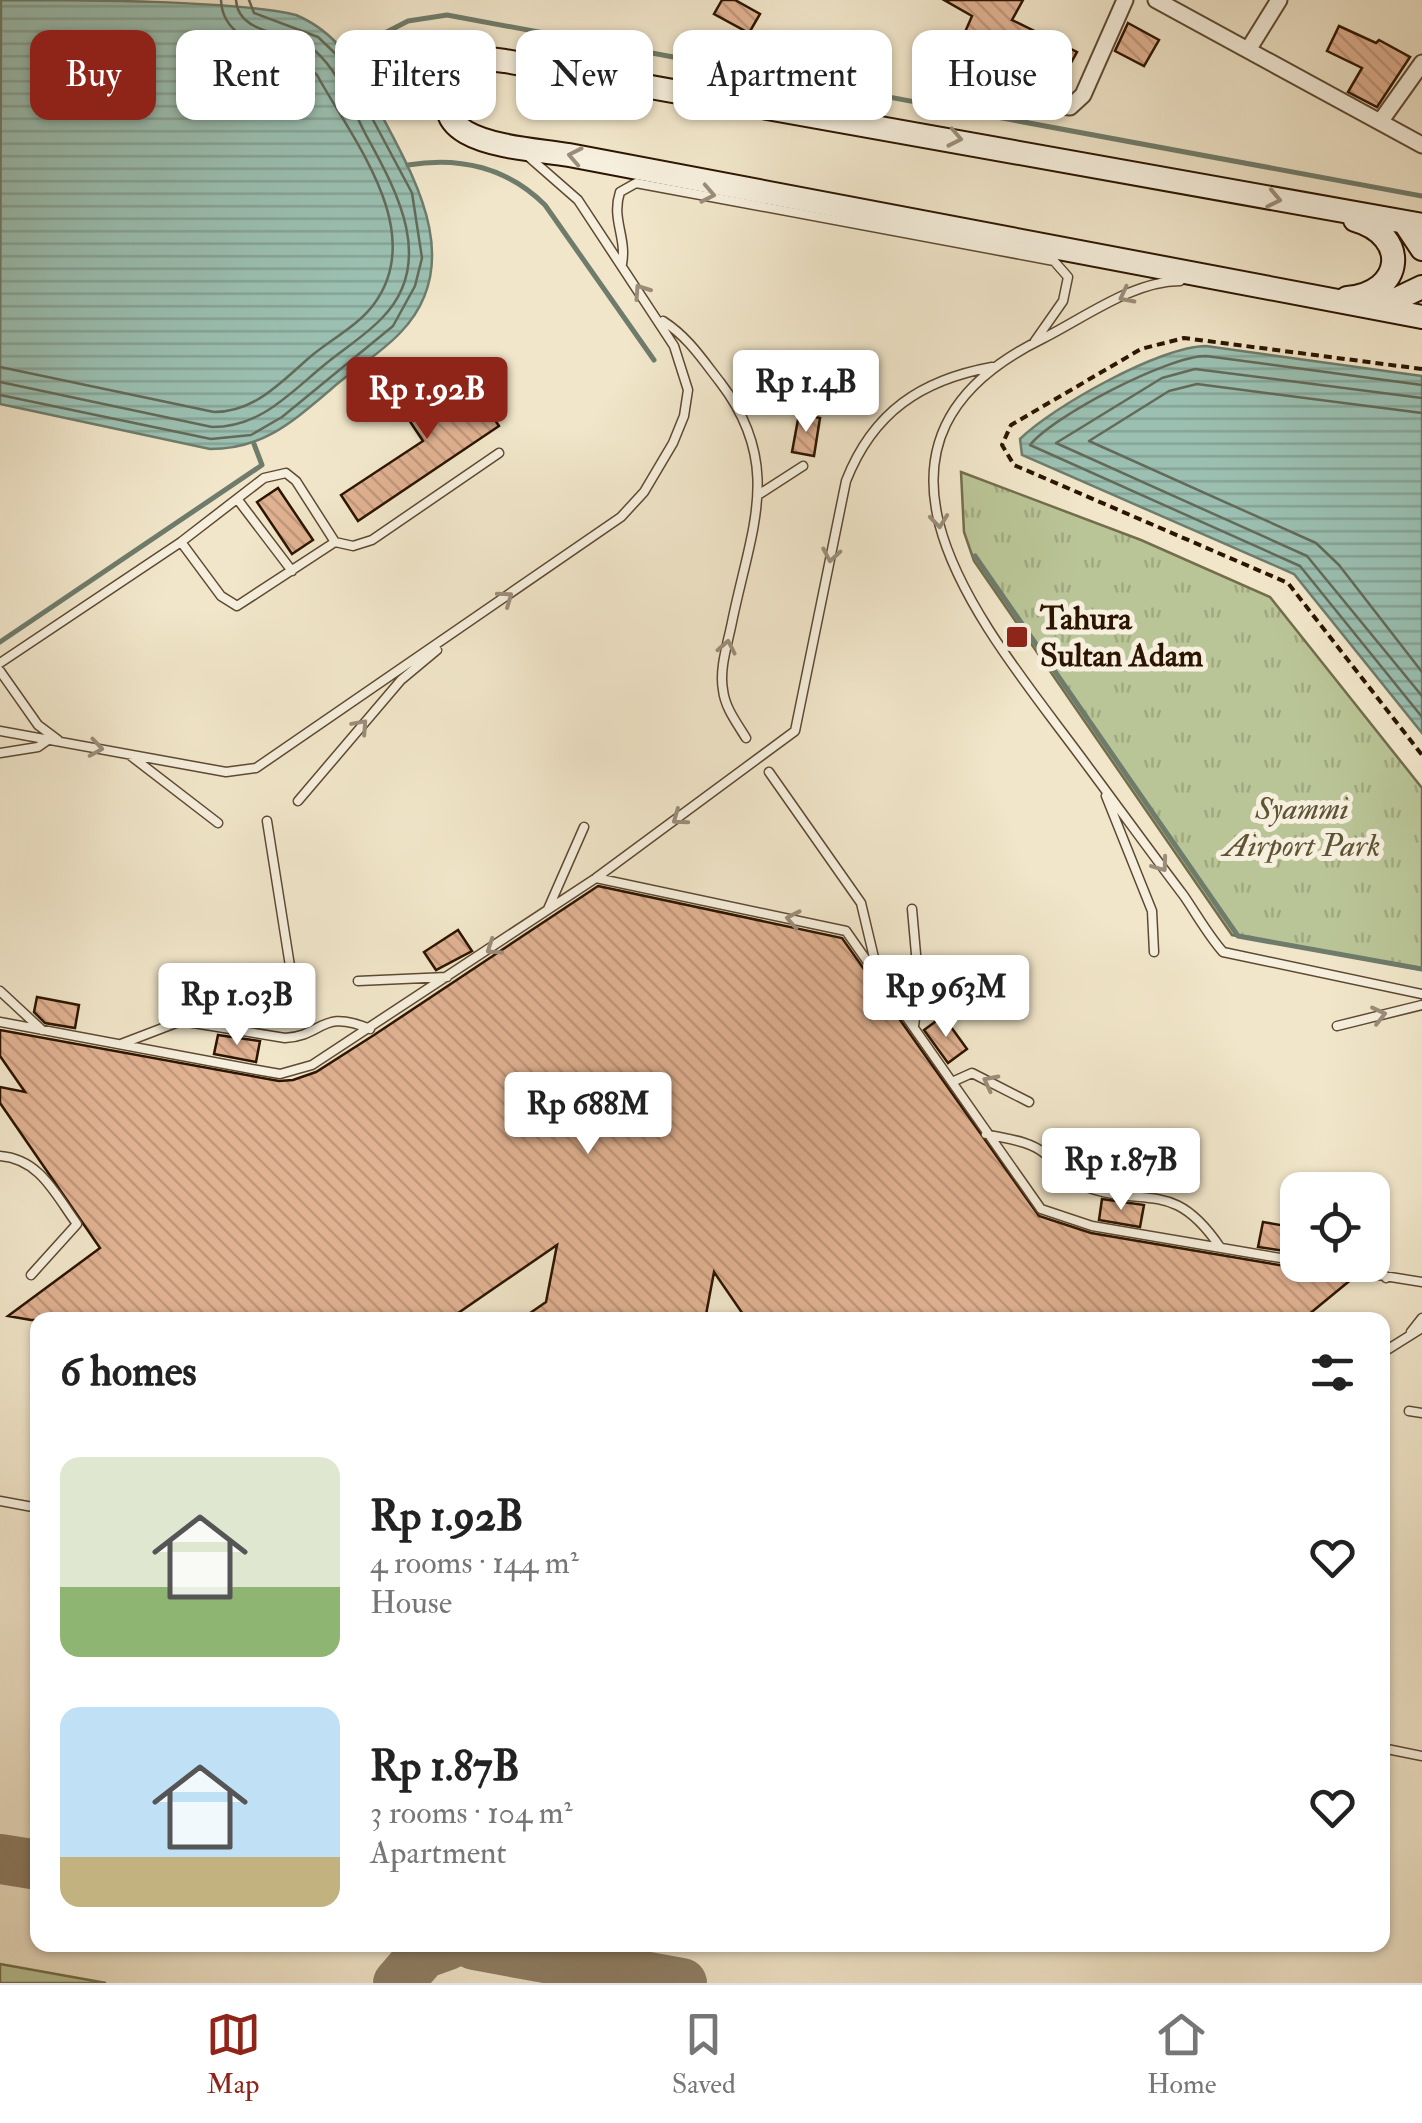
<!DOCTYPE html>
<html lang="en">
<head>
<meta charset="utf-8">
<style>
	body { margin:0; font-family:"IM FELL Double Pica",serif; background:#f2f2f2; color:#222; height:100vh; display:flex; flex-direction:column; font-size:38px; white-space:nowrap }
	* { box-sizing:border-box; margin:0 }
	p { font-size:32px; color:#767676 }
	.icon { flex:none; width:55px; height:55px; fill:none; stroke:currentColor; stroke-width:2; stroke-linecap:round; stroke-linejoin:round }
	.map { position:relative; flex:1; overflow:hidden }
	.panel { position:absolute; left:30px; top:1312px; width:1360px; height:640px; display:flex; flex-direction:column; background:#fff; border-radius:20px; box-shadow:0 2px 8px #0004 }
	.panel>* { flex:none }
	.banner { position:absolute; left:30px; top:30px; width:1362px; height:90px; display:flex; gap:20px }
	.buttons { position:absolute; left:1280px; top:1172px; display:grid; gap:20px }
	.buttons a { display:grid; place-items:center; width:110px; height:110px; border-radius:20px; background:#fff; box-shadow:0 2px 8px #0004; font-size:50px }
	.price { position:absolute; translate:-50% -85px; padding:0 22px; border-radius:10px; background:#fff; color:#222; font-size:32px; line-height:65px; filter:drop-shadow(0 2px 5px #0008) }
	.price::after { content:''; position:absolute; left:50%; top:60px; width:30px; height:22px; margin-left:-15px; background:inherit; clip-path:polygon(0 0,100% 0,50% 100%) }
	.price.on { background:#8f2418; color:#fff }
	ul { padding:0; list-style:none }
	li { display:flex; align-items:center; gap:30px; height:250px; padding:0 30px }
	li span { display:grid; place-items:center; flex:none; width:280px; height:200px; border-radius:20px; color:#555 }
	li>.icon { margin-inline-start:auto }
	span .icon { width:120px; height:120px; fill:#fffc; stroke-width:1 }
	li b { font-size:42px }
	h2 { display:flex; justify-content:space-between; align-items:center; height:120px; padding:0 30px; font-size:42px }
	.tag { padding:0 35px; border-radius:20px; background:#fff; box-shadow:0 2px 8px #0004; font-size:35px; line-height:90px }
	.tag.on { background:#8f2418; color:#fff }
	.dock { display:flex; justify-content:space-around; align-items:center; height:140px; border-top:2px solid #e0e0e0; background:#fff; font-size:28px; color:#767676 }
	.dock a { display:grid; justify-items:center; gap:5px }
	.dock .on { color:#8f2418 }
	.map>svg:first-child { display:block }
	.grass { fill:#bac597; stroke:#736d4c; stroke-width:2.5 }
	.park { fill:url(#park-tufts); stroke:#736d4c; stroke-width:2.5 }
	.water { fill:url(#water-rules); stroke:#6f7c6b; stroke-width:2.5 }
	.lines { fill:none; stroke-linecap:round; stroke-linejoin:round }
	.shore { stroke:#646a59; stroke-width:2.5 }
	.stream { stroke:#6f7c6b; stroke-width:5 }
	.taxiway { stroke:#8e7e65; stroke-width:50 }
	.building { fill:url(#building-back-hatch); stroke:#2c1500; stroke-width:2.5 }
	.lane-casing { stroke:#5d4932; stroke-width:11 }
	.street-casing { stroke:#5d4932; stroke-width:19 }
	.secondary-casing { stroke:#2c1500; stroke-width:26 }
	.path { stroke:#2c1500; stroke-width:4; stroke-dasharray:8 5; stroke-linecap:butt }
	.lane { stroke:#f6efdd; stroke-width:8 }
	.street { stroke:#f6efdd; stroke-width:15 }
	.secondary { stroke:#f6efdd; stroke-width:22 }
	.oneway { stroke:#9b8d7a }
	.poi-dot { fill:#8f2418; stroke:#f6efdd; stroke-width:4 }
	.labels { text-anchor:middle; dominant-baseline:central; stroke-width:10; stroke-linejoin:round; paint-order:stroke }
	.poi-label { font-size:32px; font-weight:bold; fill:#2c1500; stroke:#f6efdd; text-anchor:start }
	.park-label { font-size:32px; font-style:italic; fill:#5e5335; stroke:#f6efdd }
</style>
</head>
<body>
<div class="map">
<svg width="1422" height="1983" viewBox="0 0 1422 1983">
	<defs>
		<pattern id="park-tufts" width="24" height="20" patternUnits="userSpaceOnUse" patternTransform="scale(2.5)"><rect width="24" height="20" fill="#bac597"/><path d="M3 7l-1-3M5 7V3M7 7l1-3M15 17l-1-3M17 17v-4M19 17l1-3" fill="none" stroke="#a0a880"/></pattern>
		<pattern id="water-rules" width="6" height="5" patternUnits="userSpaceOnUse" patternTransform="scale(2.5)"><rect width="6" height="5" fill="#9bc0b2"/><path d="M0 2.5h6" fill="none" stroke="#86a497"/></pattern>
		<pattern id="building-back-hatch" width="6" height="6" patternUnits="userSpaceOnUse" patternTransform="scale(2.5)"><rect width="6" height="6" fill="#e1b292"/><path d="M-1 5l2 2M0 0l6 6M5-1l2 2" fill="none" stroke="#c1987c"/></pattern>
	</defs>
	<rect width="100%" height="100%" fill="#f1e6ca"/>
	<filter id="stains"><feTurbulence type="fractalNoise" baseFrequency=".002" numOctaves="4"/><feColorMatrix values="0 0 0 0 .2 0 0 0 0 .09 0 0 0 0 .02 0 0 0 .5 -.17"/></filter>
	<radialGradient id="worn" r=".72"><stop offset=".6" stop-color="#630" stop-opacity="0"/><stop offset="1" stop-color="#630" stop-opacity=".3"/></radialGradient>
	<path class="grass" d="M0,1964L106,1983H0Z"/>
	<path class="park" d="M961,472L1141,540L1270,597L1422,788V970L1232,935L974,561L964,532Z"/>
	<path class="water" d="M1,0C76,0 232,0 296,15C343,35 359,73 382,116C417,182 465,266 400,333C379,355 351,371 329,391C291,423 262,449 210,449L0,404Z
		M1206,346L1422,376V733L1294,574L1022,455L1020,439C1052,407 1161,346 1206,346Z"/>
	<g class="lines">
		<path class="shore" d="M0,367L214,412C255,412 281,382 310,357C330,340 359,325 374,304C428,231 352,139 317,75C285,42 223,49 221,0
			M0,382L212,427C260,427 288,395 323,366C342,350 365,336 382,318C437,262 396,190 366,135C351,106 339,71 314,50C291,31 238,36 236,0
			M1422,385L1206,356C1168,356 1053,416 1030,445L1300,566L1422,717
			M0,395L211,439L251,435L282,417L393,326L415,286L422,258L412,193L340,58L318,37L254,13L249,0
			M1422,398L1195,369L1162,378L1056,443L1307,556L1422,696
			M1422,413L1197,384L1169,391L1089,441L1316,543L1339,565L1422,672"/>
		<path class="stream" d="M348,52L408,21L447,15L1422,196
			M408,165C460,156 508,168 545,205L654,360
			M975,556L1238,936L1422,969
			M0,642L262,465L254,444"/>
		<path class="taxiway" d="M0,1859L38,1865
			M474,1945L682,1983
			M398,1983L423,1954L448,1945"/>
	</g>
	<path class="building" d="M722,0H735L760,14L749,33L714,14Z
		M944,0H1023L1012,20L1077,52L1059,84L1030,67L1033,61L1000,44L995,54L962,39L972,16Z
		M1128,23L1159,40L1144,66L1115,51Z
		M1339,26L1376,43L1379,40L1410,57L1377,107L1348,92L1362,68L1327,51Z
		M460,368L499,426L358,521L341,495L423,441L403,411L394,407L400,393L429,404L448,391L441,380Z
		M799,414L820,418L814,456L792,452Z
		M278,488L313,540L292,554L257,502Z
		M598,886L842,938L1039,1216L1091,1233L1297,1268L1309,1265L1314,1272L1353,1278L1302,1320H747L714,1272L705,1320H520L546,1302L557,1245L448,1320H31L8,1316L100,1248L0,1103V1087L25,1092L0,1056V1030L279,1081L293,1080L316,1072L374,1035Z
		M458,930L472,951L436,970L424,952Z
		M37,997L79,1005L75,1028L45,1023L34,1012Z
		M943,1016L967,1049L948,1063L924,1030Z
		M218,1035L260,1041L256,1062L214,1054Z
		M1102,1199L1144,1205L1140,1227L1099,1220Z
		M1263,1222L1298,1228V1253L1258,1247Z"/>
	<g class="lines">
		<g class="lane-casing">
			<path id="lane" d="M622,264C627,237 611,219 620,192L636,183L1054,261L1068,277L1063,301L1035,341
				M1180,281C1133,281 1084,318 1042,339C818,449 995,639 1089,768C1121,811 1152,854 1184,896C1197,915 1208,935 1223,952L1422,994
				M663,321C688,337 702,359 720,382C784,465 751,529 732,622C728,643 719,668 723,690C725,708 737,723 746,738
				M758,495L803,466
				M238,500L292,571
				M181,542L221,596L237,606L335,542
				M0,663L181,542L264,478L286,473L296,481L335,542L353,546L372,540L499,453
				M0,671L38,725L58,740
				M0,731L226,772L256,768L621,517L644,492L673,443L684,416L688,390L674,346L578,200L530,158
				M0,753L38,747L48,740
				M131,756L218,823
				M769,772L861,903L876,966
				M1106,796L1152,911L1154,952
				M298,801L401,680L437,650
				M267,821L290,966L302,1017
				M596,878L795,731L846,481C873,412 921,380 992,367
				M548,909L584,827
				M912,909L919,988L914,1026
				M358,981L447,977
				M0,991L42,1030
				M0,1022L257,1070L280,1074L312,1065L596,878L846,931L1041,1209L1092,1226L1298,1261
				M1337,1026L1422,1005
				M121,1044L181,1021L285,1038C324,1036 320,1008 370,1029
				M952,1082L972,1073L1029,1102
				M986,1134C1005,1139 1028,1140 1044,1153C1057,1164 1062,1177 1078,1184C1144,1211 1171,1175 1220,1247
				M0,1156C40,1159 55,1194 77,1224L31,1275
				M1372,1255L1386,1278
				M1316,1265L1422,1282
				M1411,1332L1422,1318
				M1382,1353L1422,1328
				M1409,1411L1422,1413
				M0,1501L38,1508
				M1382,1748L1422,1756"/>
		</g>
		<g class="street-casing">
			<path id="street" d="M1156,0L1422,145
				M1248,50L1279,0
				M963,61L1053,105L1070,107L1083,95L1125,0
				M1380,122L1422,63"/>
		</g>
		<g class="secondary-casing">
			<path id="secondary" d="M1404,222L1422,249
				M1422,225L505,61L489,59L463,68C405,146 524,147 569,155L1422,317
				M1347,298C1404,293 1410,236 1355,220
				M1380,307L1422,287"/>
		</g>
		<path class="path" d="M1422,369L1184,338L1141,349L1011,425L1002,445L1014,465L1288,583L1422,755"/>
		<use href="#lane" class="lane"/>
		<use href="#street" class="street"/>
		<use href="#secondary" class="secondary"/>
	</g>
	<defs><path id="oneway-chevron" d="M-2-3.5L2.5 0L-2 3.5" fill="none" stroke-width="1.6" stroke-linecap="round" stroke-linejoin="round" transform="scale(2.5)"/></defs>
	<g class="oneway">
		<use href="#oneway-chevron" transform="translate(955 138) rotate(11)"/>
		<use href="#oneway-chevron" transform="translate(575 156) rotate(-169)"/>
		<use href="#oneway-chevron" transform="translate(708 194) rotate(11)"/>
		<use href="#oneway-chevron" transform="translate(1274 199) rotate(12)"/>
		<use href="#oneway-chevron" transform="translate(641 291) rotate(-124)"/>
		<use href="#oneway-chevron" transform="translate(1126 296) rotate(153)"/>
		<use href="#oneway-chevron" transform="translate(939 521) rotate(84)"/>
		<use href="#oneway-chevron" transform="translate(831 555) rotate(100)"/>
		<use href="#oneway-chevron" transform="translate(506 598) rotate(-36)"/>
		<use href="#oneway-chevron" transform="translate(727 647) rotate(-79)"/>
		<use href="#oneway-chevron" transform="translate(361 726) rotate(-48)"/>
		<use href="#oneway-chevron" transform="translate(96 748) rotate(9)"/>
		<use href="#oneway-chevron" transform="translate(679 818) rotate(144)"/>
		<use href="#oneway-chevron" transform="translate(1161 865) rotate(54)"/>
		<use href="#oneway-chevron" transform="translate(793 919) rotate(-169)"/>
		<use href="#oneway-chevron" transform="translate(493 948) rotate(146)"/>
		<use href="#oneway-chevron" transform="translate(1379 1015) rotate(-13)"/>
		<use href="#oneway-chevron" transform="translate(990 1082) rotate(-153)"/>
	</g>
	<rect class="poi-dot" x="1005" y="625" width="24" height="24" rx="5"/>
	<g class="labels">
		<g class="poi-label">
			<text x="1040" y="619">Tahura<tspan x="1040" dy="37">Sultan Adam</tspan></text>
		</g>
		<g class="park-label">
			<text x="1302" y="809">Syammi<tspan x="1302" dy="37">Airport Park</tspan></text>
		</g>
	</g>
	<rect width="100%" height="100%" filter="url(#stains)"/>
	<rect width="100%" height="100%" fill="url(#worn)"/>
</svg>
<div class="buttons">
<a><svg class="icon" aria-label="locate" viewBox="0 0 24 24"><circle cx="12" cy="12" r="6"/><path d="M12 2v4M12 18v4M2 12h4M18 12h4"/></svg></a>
</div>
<b class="price" style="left:806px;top:435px">Rp 1.4B</b>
<b class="price on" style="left:427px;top:442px">Rp 1.92B</b>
<b class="price" style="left:946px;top:1040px">Rp 963M</b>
<b class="price" style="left:237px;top:1048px">Rp 1.03B</b>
<b class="price" style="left:588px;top:1157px">Rp 688M</b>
<b class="price" style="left:1121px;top:1213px">Rp 1.87B</b>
<div class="banner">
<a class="tag on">Buy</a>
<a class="tag">Rent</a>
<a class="tag">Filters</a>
<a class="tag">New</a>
<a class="tag">Apartment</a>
<a class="tag">House</a>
</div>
<section class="panel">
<h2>6 homes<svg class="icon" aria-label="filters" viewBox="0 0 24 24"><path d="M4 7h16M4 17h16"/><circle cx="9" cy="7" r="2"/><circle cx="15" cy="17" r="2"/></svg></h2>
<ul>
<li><span style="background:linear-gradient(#dfe7d0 65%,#8fb573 0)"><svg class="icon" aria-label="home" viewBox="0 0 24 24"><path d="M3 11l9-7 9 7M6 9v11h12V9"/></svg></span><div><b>Rp 1.92B</b><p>4 rooms · 144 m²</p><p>House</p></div><svg class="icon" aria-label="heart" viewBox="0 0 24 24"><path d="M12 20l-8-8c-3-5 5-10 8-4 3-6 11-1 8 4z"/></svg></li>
<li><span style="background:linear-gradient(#bfe0f5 75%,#c2b280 0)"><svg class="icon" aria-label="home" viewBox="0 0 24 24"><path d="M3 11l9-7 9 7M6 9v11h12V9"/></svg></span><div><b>Rp 1.87B</b><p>3 rooms · 104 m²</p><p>Apartment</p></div><svg class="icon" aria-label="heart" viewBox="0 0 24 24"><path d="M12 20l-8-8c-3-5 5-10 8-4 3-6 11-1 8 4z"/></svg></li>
</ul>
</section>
</div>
<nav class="dock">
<a class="on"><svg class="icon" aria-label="map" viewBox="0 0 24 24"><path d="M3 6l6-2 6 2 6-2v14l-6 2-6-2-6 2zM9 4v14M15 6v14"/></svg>Map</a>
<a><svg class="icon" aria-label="saved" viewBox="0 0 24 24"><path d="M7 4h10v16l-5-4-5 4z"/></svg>Saved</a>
<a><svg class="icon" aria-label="home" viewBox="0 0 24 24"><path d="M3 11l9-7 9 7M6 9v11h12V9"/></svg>Home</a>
</nav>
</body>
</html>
